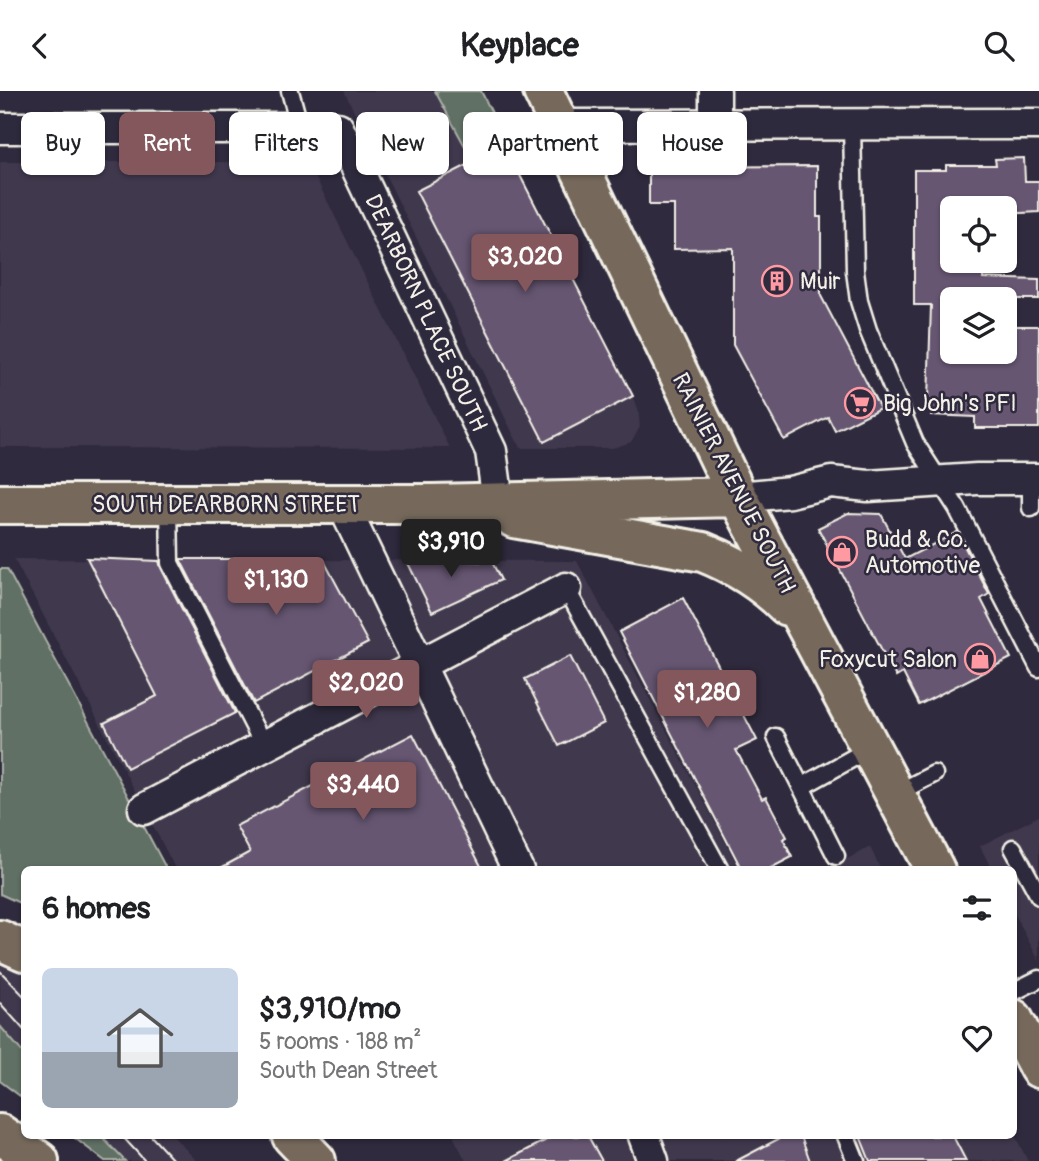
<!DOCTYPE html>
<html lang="en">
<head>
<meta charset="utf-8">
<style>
	body { margin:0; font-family:Pangolin,sans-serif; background:#f2f2f2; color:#202124; height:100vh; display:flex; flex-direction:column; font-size:26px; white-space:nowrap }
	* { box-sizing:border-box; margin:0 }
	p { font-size:23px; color:#757577 }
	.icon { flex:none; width:38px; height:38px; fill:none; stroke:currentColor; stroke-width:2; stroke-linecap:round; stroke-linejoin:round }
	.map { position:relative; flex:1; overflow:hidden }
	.sheet { position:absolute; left:21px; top:775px; width:996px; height:273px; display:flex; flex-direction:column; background:#fff; border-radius:10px; box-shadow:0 2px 5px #0004 }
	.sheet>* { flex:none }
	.guide { position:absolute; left:21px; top:21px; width:998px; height:63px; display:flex; gap:14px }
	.tools { position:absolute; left:940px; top:105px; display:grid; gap:14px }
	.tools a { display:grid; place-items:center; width:77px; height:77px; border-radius:10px; background:#fff; box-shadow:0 2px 5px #0004; font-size:35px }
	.price { position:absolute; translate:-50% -60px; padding:0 16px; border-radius:7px; background:#84575d; color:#fff; font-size:23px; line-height:46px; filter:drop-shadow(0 2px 4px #0008) }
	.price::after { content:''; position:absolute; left:50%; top:42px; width:21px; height:16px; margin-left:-10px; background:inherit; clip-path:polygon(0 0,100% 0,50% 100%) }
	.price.active { background:#222; color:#fff }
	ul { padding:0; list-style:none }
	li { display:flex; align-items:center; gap:21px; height:175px; padding:0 21px }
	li+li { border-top:2px solid #e0e0e0 }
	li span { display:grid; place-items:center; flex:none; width:196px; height:140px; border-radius:10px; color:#555 }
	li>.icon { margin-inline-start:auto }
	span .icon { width:84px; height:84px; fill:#fffc; stroke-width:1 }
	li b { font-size:30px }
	h2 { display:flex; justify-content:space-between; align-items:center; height:84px; padding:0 21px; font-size:30px }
	.pill { padding:0 24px; border-radius:10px; background:#fff; box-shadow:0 2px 5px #0004; font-size:24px; line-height:63px }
	.pill.active { background:#84575d; color:#fff }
	header { display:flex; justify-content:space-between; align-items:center; height:91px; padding:0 21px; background:#fff; font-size:32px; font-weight:800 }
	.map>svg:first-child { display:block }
	.built { fill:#40384d }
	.green { fill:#616f65; stroke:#aab0a6; stroke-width:2 }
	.building { fill:#665772; stroke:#f4f1e8; stroke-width:2 }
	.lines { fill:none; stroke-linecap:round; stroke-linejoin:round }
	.service-casing { stroke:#f4f1e8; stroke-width:21 }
	.minor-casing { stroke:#f4f1e8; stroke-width:35 }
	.primary-casing { stroke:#f4f1e8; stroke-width:44 }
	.motorway-casing { stroke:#f4f1e8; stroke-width:44 }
	.service { stroke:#2f2a3d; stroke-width:16 }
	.minor { stroke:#2f2a3d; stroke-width:30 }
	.primary { stroke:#76695c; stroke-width:38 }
	.motorway { stroke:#76695c; stroke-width:38 }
	.tram { stroke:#f4f1e8; stroke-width:2 }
	.labels { text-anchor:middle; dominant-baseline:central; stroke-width:5; stroke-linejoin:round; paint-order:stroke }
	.poi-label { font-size:23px; fill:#f4f1e8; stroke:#2f2a3d; text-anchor:start }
	.street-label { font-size:23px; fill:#f4f1e8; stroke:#2f2a3d }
</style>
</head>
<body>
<header><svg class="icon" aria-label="back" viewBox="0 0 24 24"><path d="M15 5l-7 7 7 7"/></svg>Keyplace<svg class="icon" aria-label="search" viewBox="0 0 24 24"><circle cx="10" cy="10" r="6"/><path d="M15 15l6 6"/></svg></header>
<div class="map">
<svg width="1039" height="1070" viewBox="0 0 1039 1070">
	<rect width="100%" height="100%" fill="#2f2a3d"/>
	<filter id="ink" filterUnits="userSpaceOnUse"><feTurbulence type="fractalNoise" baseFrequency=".0143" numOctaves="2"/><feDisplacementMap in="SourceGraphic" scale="14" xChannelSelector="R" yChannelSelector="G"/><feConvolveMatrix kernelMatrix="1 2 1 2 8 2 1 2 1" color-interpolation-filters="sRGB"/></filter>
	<g filter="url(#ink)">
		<path class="built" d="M344,0H475L638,317L640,336L631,351L613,357H520Z
			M0,71H308L450,357L0,356Z
			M14,468L577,470L740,779H176Z
			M1039,725V870L1013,820V779H992L980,755Z
			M870,756L881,779H826Z
			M0,857L24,883V963L0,935Z
			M1013,1041L1028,1070H466L453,1045H1013Z
			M101,1045H173L197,1070H125Z"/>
		<path class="green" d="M435,0H481L507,52L473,70Z
			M0,478H7L167,779H24V814L0,803Z
			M0,935L24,963V1008L0,990Z
			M72,1045H101L125,1070H105Z"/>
		<path class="building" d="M505,55L633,305L544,351L416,100Z
			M1024,67L1025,90H1039V121L1004,123V117H952V182H983V187L1039,189V208H952V261H1004V235H1039V337H975V326L931,324L932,310H928L931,214H914V79H946V74H996L995,68Z
			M817,75V126H821V205L880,317L835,340L828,326L784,349L733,254V157L674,158V114H649V76Z
			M848,422L881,423L905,468L957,441L989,503L981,508L1011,567L919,614L903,582L896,586L818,437Z
			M87,467L159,470L161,477L235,622L127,677L104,632L157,605Z
			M180,468H323L368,552L254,612Z
			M406,468L492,471L501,489L432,521Z
			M683,507L757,649L736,659L762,708L766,706L787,746L783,748L792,766L767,779H742L619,541Z
			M570,565L604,632L559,655L525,588Z
			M413,643L483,779H217L250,761L236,735Z
			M554,1045H588L602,1070H506Z
			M784,1045H801L810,1070H736Z
			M860,1045H953L966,1070H870Z"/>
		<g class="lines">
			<g class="service-casing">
				<path id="service" d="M290,0L300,37
					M852,34L855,180L859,210L868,239L915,352L957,417L1039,577
					M1031,388V417
					M169,413L170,472L264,655
					M566,497L720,779
					M776,646L836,765
					M801,696L871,657
					M895,703L934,683
					M1013,757L1039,805
					M1013,901L1039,888
					M846,1045L856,1070"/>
			</g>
			<g class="minor-casing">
				<path id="minor" d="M715,0V33
					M561,34L1039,33
					M0,37H338L491,360L498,411
					M738,406L790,401L831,391L868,395L977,388H1039
					M343,414L518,779
					M144,718L566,497
					M644,1045L653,1070"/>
			</g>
			<g class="primary-casing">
				<path id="primary" d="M543,0L738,406L935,779
					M0,413H432L738,406
					M514,427L703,461C736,474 762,490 787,515
					M1013,928L1039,977"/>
			</g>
			<g class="motorway-casing">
				<path id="motorway" d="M0,849L24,860
					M0,1043L39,1070
					M292,1045L316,1070"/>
			</g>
			<use href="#service" class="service"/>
			<use href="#minor" class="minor"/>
			<use href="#primary" class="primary"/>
			<use href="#motorway" class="motorway"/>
			<path class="tram" d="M0,880L24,905
				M0,912L24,939
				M122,1045L145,1070
				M151,1045L174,1070"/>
		</g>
	</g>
	<defs>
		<g id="building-ring" transform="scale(1.575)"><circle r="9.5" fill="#2f2a3d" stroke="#ff9aa2" stroke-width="1.5"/><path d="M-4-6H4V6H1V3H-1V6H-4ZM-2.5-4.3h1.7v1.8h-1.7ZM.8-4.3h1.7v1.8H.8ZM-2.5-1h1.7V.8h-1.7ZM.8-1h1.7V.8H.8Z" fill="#ff9aa2"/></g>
		<g id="supermarket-ring" transform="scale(1.575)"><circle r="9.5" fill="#2f2a3d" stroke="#ff9aa2" stroke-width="1.5"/><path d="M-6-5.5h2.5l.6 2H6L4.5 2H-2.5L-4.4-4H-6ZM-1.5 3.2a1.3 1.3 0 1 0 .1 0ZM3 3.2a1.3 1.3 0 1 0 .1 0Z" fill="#ff9aa2"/></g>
		<g id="shop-ring" transform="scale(1.575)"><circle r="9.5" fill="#2f2a3d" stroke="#ff9aa2" stroke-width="1.5"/><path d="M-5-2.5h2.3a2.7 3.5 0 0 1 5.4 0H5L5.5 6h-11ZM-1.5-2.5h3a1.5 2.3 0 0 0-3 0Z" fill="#ff9aa2"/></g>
	</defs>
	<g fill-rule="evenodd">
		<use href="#building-ring" x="777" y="190"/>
		<use href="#supermarket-ring" x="860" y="312"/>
		<use href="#shop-ring" x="842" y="461"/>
		<use href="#shop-ring" x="980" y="568"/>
	</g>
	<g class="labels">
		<g class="poi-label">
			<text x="800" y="190">Muir</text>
			<text x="883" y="312">Big John's PFI</text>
			<text x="865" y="448">Budd &amp; Co.<tspan x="865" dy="26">Automotive</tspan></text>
			<text x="957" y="568" text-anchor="end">Foxycut Salon</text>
		</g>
		<g class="street-label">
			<text transform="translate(426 222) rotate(65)">DEARBORN PLACE SOUTH</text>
			<text transform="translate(734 392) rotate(63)">RAINIER AVENUE SOUTH</text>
			<text x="226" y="413">SOUTH DEARBORN STREET</text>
		</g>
	</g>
</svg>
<div class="tools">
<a><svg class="icon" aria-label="locate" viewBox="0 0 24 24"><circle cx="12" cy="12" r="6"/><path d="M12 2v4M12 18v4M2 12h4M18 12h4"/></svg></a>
<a><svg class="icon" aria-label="layers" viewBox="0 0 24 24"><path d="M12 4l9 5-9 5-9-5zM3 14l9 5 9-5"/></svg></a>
</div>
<b class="price" style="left:525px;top:203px">$3,020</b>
<b class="price active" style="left:451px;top:488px">$3,910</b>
<b class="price" style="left:276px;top:526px">$1,130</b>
<b class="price" style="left:366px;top:629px">$2,020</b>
<b class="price" style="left:707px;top:639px">$1,280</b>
<b class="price" style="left:363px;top:731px">$3,440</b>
<div class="guide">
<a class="pill">Buy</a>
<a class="pill active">Rent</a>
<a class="pill">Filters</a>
<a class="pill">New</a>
<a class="pill">Apartment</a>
<a class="pill">House</a>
</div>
<section class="sheet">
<h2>6 homes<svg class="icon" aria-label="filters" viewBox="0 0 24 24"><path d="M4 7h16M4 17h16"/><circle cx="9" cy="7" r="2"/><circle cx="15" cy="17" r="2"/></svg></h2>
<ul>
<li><span style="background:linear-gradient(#c9d6e8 60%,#9aa5b1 0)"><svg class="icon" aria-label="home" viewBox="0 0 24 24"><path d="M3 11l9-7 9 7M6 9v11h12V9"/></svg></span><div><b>$3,910/mo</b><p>5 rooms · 188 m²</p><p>South Dean Street</p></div><svg class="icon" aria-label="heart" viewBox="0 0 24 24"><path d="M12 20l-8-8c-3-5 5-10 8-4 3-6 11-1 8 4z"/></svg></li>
</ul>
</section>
</div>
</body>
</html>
